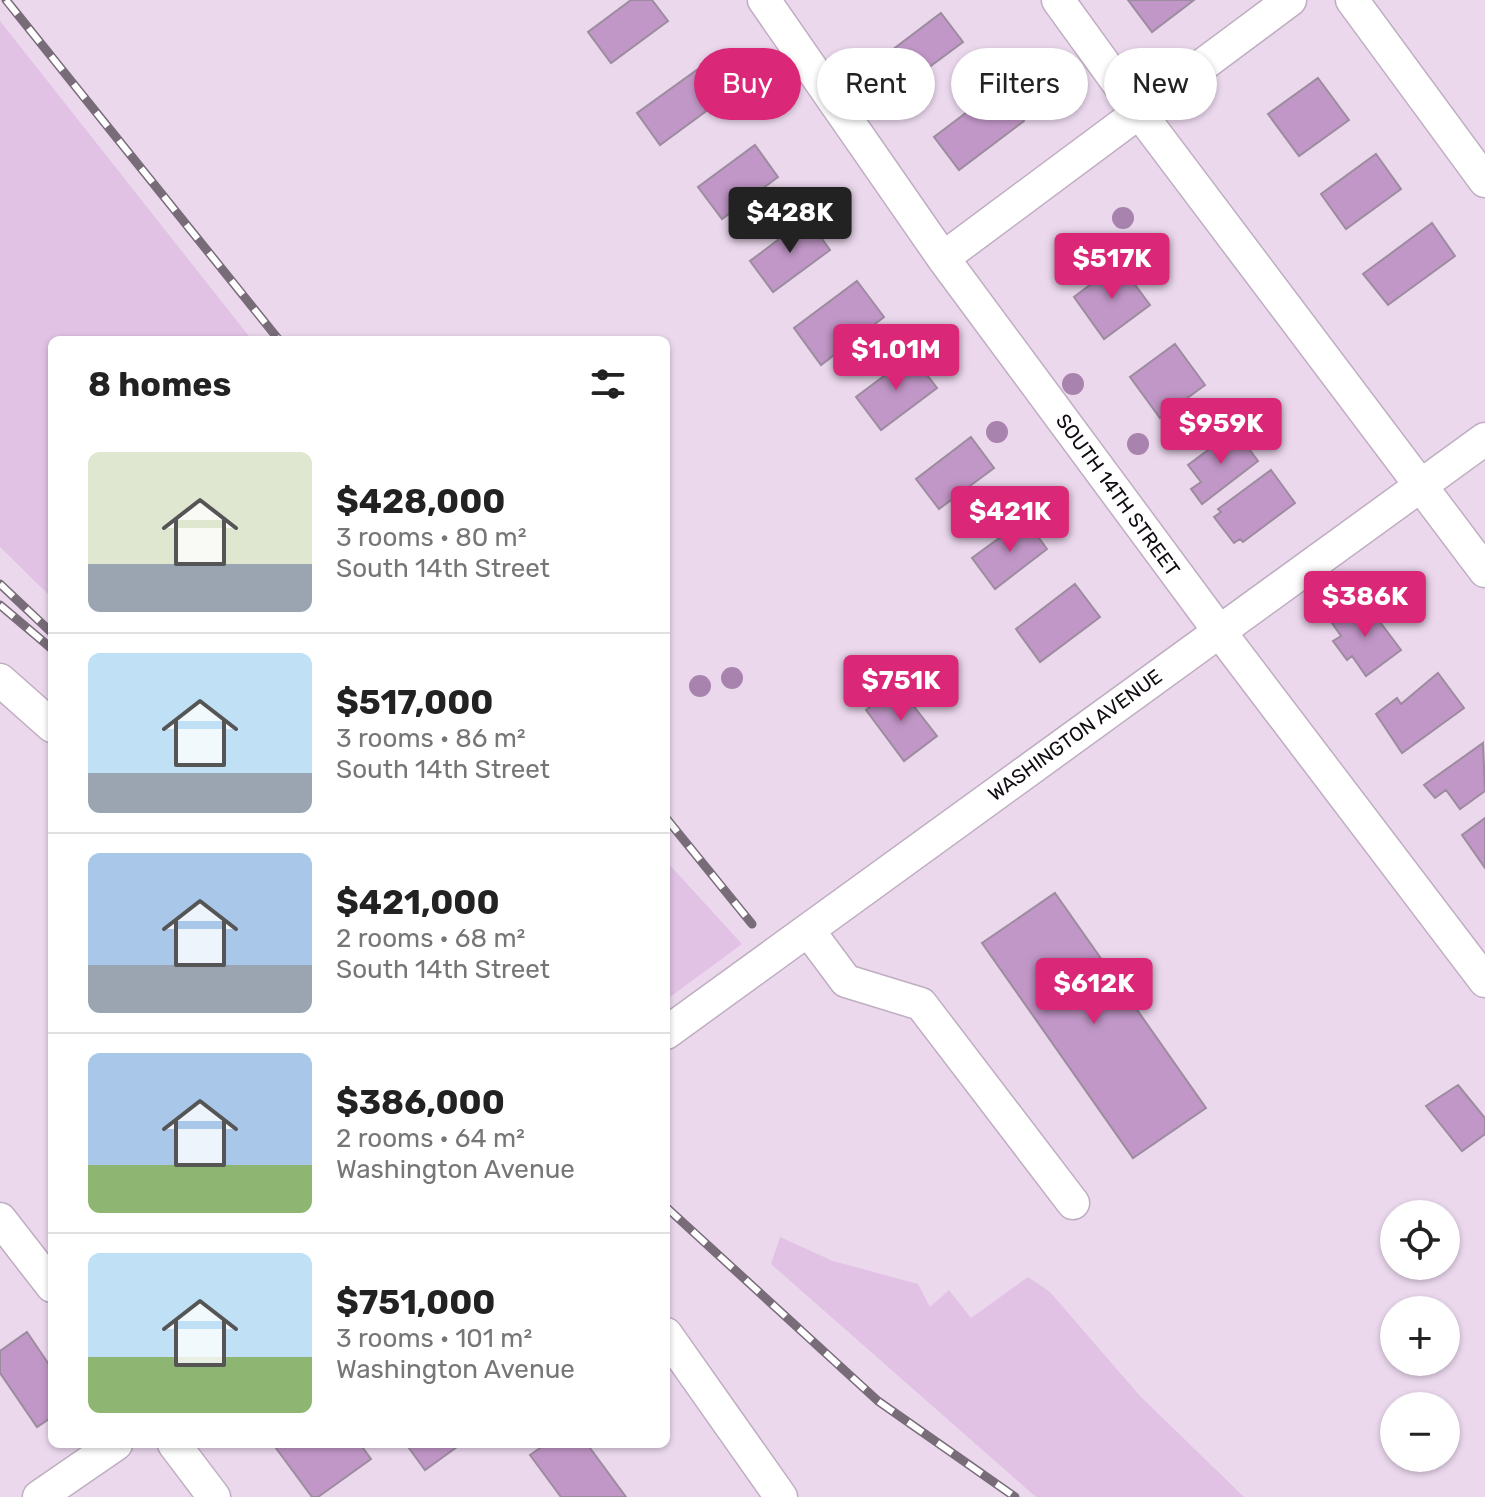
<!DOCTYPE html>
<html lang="en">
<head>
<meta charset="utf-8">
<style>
	body { margin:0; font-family:Rubik,sans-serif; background:#f2f2f2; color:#222; height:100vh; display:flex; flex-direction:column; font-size:30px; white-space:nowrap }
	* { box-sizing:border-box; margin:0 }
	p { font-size:26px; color:#767676 }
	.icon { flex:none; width:44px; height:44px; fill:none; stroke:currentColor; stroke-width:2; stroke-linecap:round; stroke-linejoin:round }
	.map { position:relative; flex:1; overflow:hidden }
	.details { position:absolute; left:48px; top:336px; width:622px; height:1112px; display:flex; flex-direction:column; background:#fff; border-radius:12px; box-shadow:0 2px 6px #0004 }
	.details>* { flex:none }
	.guide { position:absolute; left:694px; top:48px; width:670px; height:72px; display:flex; gap:16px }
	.controls { position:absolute; left:1380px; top:1200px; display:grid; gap:16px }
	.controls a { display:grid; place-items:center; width:80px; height:80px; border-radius:50%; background:#fff; box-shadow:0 2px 6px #0004; font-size:40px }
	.price { position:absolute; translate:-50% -68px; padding:0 18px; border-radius:8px; background:#db2777; color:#fff; font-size:26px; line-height:52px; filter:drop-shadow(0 2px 4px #0008) }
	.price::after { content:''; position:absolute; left:50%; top:48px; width:24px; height:18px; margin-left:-12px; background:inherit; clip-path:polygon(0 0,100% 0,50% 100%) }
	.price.active { background:#222; color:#fff }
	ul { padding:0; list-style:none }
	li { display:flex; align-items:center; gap:24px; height:200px; padding:0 40px }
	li+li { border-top:2px solid #e0e0e0 }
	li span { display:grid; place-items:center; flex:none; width:224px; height:160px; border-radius:12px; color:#555 }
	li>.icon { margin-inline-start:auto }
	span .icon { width:96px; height:96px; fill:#fffc; stroke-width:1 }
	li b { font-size:34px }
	h2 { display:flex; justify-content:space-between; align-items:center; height:96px; padding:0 40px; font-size:34px }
	.tag { padding:0 28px; border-radius:36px; background:#fff; box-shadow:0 2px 6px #0004; font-size:28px; line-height:72px }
	.tag.active { background:#db2777; color:#fff }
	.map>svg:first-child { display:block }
	.green { fill:#e1c2e5 }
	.building { fill:#c197c7; stroke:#9d8c9f; stroke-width:2 }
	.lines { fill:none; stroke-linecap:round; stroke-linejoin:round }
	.minor-casing { stroke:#bfaec1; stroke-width:35 }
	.minor { stroke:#fff; stroke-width:32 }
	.rail-casing { stroke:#786c79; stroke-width:9 }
	.rail { stroke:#fff; stroke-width:6; stroke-dasharray:18; stroke-linecap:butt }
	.tree { fill:#a883ad }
	.labels { text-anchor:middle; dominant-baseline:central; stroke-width:7; stroke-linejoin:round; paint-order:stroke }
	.street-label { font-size:20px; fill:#120c13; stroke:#fff }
</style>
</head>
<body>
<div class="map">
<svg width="1485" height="1497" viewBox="0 0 1485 1497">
	<rect width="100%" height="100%" fill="#ebd8ed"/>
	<path class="green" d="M0,21L252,340H52V598L0,547Z
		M666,861L742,944L666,1000Z
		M780,1237L833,1261L918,1284L930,1307L949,1290L971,1318L1028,1277L1050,1292L1140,1396L1244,1497H1036L771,1264Z"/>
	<path class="building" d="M631,0H652L668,21L611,63L588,32Z
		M1128,0H1194L1152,32Z
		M941,13L963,42L909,82L901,72L893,78L879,60Z
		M701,67L724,98L660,145L637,113Z
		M1318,78L1349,120L1299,156L1268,114Z
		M999,88L1024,121L959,170L934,137Z
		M755,145L778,177L722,219L698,187Z
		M1376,154L1401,189L1346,229L1321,194Z
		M807,218L830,250L773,292L750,261Z
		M1432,223L1455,256L1388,305L1363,274Z
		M1119,263L1150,305L1104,339L1074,297Z
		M857,281L884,317L821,365L794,328Z
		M1175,344L1205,385L1160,418L1130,377Z
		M912,355L937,388L881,430L856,397Z
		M1235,430L1258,461L1202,504L1191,489L1201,482L1188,465Z
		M971,437L994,468L939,509L916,479Z
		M1271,470L1295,503L1243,542L1240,539L1234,543L1214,517L1221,512L1218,509Z
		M1025,519L1047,549L995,589L972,558Z
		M1075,584L1100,617L1040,662L1016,629Z
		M1365,602L1401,650L1366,676L1352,656L1347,660L1333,641L1341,636L1332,623Z
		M1438,673L1464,708L1402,753L1376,714L1397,698L1401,704Z
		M898,686L937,736L904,761L866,710Z
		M1483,743L1485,791L1460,809L1446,790L1435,798L1424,785Z
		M1485,818V868L1462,835Z
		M1055,893L1206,1108L1133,1158L982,943Z
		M1458,1085L1485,1118V1134L1462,1151L1426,1106Z
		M27,1332L52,1369V1417L37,1427L0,1373V1351Z
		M273,1444H360L371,1459L318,1497H312Z
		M406,1444H461L425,1470Z
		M546,1444H587L626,1497H561L530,1455Z"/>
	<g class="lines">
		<g class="minor-casing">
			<path id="minor" d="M764,0L943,258L1219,631L1485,981
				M1058,0L1139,112L1485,571
				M1352,0L1485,181
				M943,258L1290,0
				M0,680L52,726
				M808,930L846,981L921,1004L1073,1203
				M666,1033L1485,439
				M0,1219L52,1286
				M666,1334L781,1497
				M174,1444L214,1497
				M39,1497L116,1444"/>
		</g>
		<use href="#minor" class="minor"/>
		<g class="rail-casing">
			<path id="rail" d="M6,0L279,340
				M0,584L52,633
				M0,605L52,649
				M666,818L752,924
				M666,1207L878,1401L1015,1497"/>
		</g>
		<use href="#rail" class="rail"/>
	</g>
	<g class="tree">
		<circle cx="1123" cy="218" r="11"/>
		<circle cx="1073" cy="384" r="11"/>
		<circle cx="997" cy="432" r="11"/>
		<circle cx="1138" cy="444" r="11"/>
		<circle cx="732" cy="678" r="11"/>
		<circle cx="700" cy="686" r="11"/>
	</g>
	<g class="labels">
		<g class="street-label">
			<text transform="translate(1118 495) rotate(54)">SOUTH 14TH STREET</text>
			<text transform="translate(1075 735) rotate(-36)">WASHINGTON AVENUE</text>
		</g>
	</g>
</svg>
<div class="controls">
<a><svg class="icon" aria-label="locate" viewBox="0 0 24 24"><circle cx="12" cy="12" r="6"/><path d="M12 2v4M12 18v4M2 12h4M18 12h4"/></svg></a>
<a>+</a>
<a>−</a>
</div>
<b class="price active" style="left:790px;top:255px">$428K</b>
<b class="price" style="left:1112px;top:301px">$517K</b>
<b class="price" style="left:896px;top:392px">$1.01M</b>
<b class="price" style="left:1221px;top:466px">$959K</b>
<b class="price" style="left:1010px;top:554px">$421K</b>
<b class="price" style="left:1365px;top:639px">$386K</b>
<b class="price" style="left:901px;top:723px">$751K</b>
<b class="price" style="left:1094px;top:1026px">$612K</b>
<div class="guide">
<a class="tag active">Buy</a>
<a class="tag">Rent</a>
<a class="tag">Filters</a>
<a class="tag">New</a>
</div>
<section class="details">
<h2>8 homes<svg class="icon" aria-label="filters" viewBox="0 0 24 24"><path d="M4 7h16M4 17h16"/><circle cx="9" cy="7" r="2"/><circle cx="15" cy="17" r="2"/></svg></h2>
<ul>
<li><span style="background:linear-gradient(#dfe7d0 70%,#9aa5b1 0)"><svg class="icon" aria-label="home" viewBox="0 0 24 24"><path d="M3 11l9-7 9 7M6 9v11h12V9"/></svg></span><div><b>$428,000</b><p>3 rooms · 80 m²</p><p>South 14th Street</p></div></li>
<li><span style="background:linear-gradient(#bfe0f5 75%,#9aa5b1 0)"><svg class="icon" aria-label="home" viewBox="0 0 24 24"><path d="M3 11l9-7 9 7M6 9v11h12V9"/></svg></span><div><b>$517,000</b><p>3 rooms · 86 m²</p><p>South 14th Street</p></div></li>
<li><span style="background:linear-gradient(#a9c7e8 70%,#9aa5b1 0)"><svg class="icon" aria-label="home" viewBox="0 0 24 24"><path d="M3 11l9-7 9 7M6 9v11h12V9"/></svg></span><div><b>$421,000</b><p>2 rooms · 68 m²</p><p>South 14th Street</p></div></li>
<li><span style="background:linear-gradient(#a9c7e8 70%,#8fb573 0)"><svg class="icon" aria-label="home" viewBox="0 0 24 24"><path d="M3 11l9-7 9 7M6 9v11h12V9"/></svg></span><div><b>$386,000</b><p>2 rooms · 64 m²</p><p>Washington Avenue</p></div></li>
<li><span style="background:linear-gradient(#bfe0f5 65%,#8fb573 0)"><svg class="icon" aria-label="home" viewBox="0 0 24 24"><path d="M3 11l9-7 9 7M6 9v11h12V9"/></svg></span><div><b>$751,000</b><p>3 rooms · 101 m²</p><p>Washington Avenue</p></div></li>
</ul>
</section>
</div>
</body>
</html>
